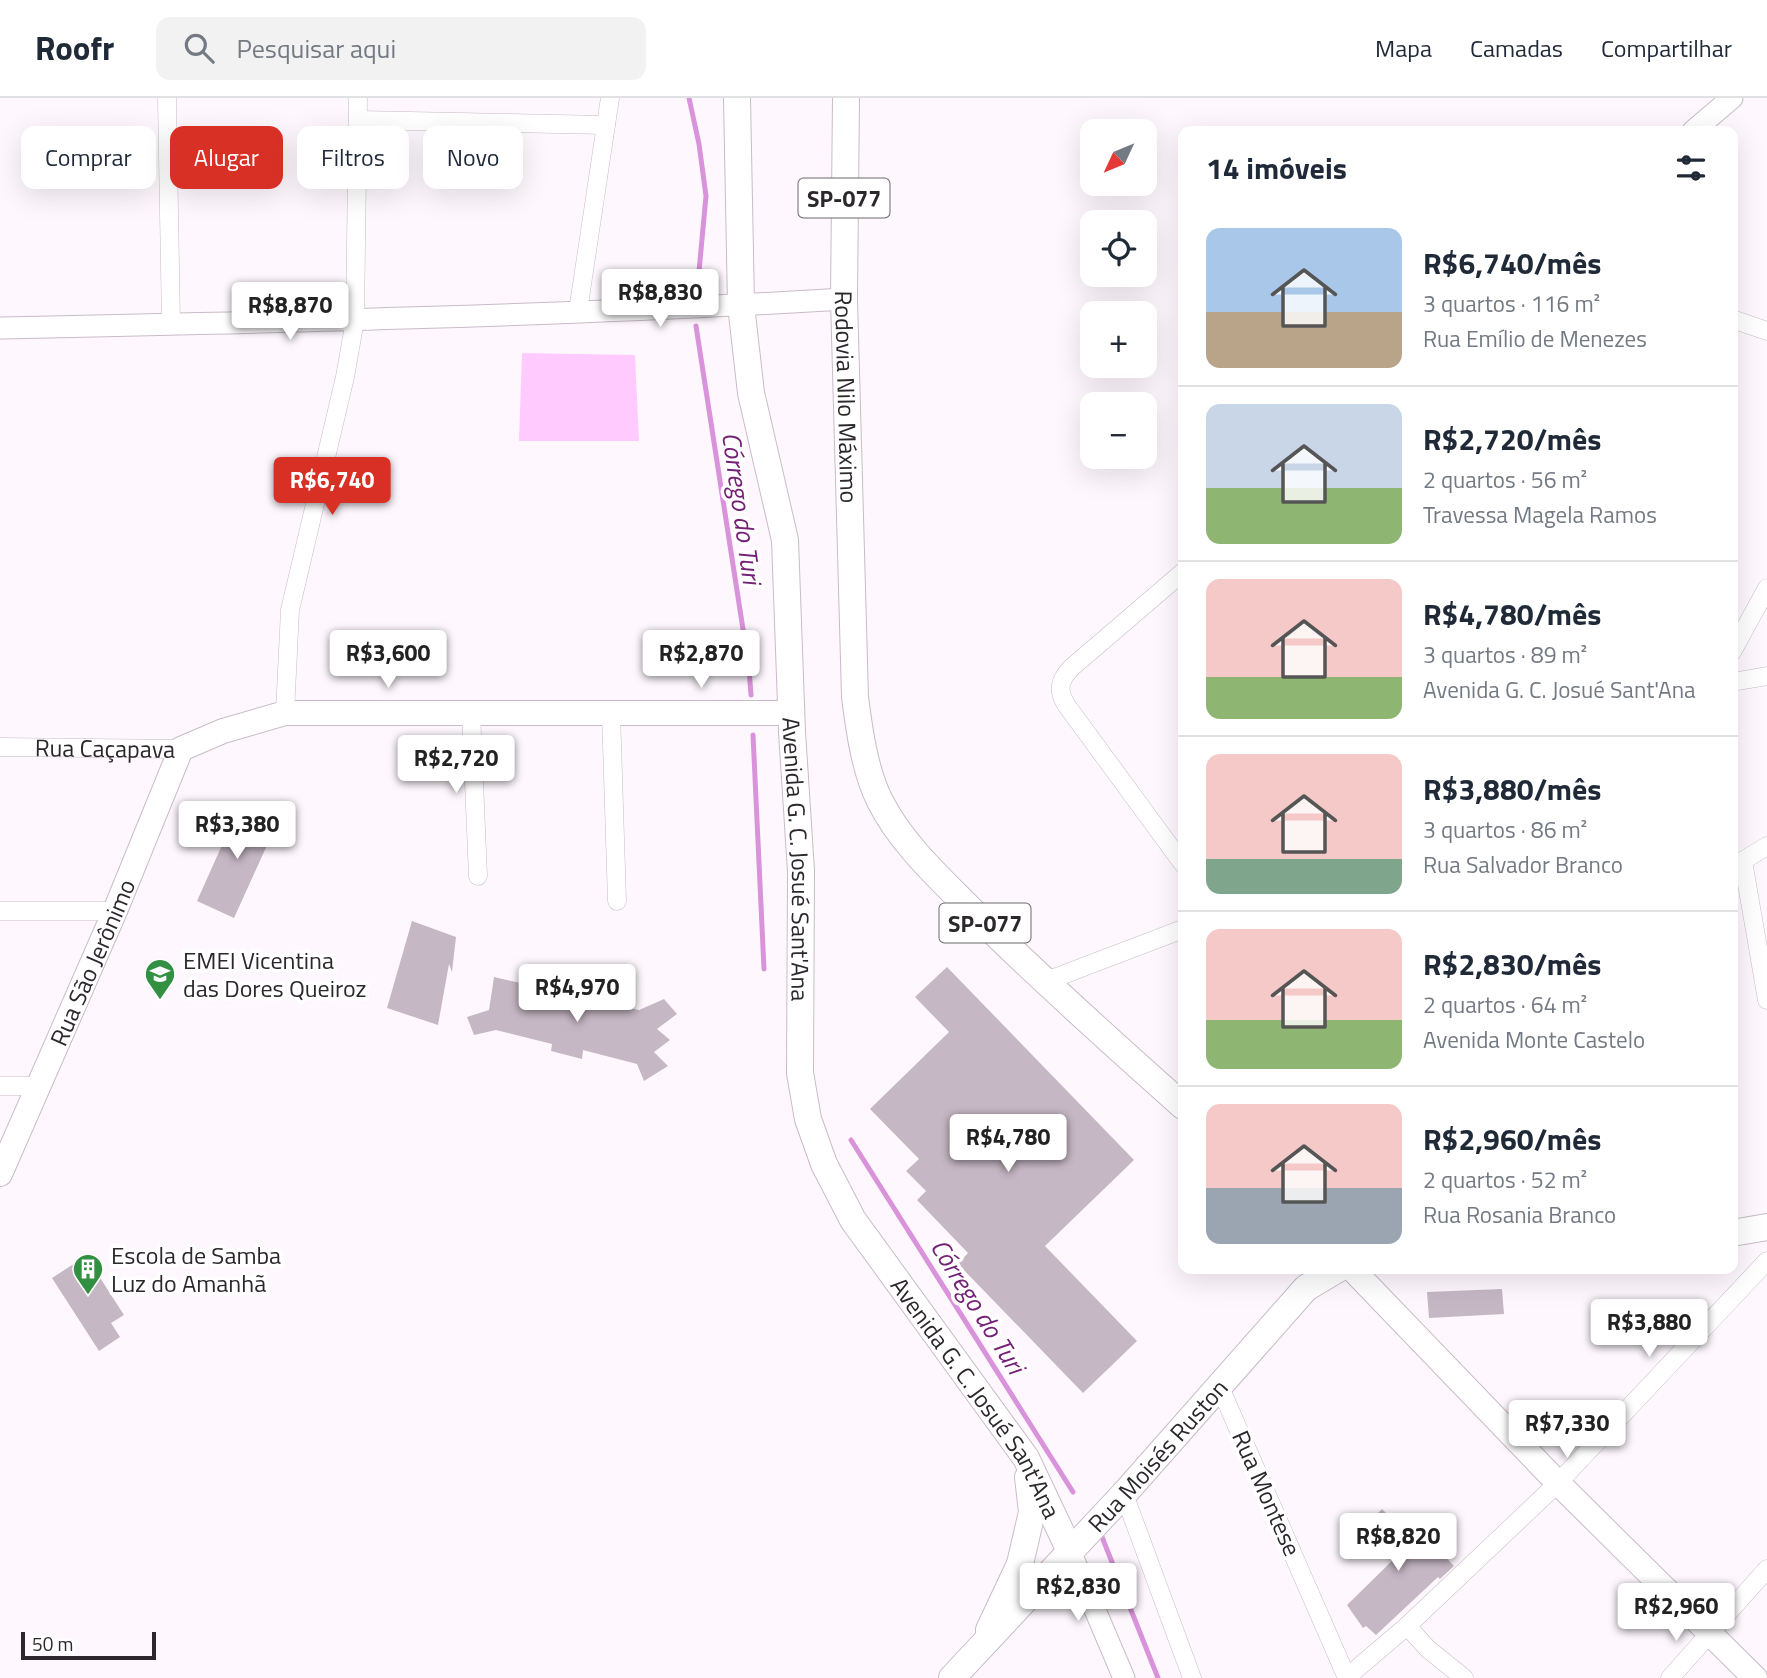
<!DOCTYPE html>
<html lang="pt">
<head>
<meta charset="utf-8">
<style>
	body { margin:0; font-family:"Titillium Web",sans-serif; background:#f2f2f3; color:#1f2937; height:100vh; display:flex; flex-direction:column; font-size:26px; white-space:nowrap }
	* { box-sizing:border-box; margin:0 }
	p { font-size:23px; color:#747a83 }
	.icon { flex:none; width:38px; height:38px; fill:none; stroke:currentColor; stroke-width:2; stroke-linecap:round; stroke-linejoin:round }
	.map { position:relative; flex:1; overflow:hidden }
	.drawer { position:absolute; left:1178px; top:28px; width:560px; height:1148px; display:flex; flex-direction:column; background:#fff; border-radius:14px; box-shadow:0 7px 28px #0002 }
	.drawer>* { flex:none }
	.banner { position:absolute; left:21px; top:28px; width:665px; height:63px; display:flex; gap:14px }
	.needle { width:46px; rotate:226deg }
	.tools { position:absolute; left:1080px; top:21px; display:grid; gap:14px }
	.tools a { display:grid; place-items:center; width:77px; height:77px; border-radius:14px; background:#fff; box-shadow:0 7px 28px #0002; font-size:35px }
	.scale { position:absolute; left:21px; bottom:18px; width:135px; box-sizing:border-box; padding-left:7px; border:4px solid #2c272c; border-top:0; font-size:19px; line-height:24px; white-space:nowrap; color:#2c272c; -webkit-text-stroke:5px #fff; paint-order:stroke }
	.price { position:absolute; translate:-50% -60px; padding:0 16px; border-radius:7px; background:#fff; color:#222; font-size:23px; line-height:46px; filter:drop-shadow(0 2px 4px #0008) }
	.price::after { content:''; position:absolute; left:50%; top:42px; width:21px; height:16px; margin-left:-10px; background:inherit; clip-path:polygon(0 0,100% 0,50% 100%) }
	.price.current { background:#d93025; color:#fff }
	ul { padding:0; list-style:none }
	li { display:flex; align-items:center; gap:21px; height:175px; padding:0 28px }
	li+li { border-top:2px solid #e0e1e3 }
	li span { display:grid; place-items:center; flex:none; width:196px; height:140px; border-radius:14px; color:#555 }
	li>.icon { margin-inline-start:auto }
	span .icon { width:84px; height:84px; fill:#fffc; stroke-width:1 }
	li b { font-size:30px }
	h2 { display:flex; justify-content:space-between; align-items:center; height:84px; padding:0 28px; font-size:30px }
	.tag { padding:0 24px; border-radius:14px; background:#fff; box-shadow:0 7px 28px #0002; font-size:24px; line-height:63px }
	.tag.current { background:#d93025; color:#fff }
	header { display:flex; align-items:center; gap:42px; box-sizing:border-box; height:98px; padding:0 35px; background:#fff; border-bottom:2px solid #e0e1e3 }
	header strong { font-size:33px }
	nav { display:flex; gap:38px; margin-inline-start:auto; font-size:24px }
	.search { width:490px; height:63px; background:#f2f2f3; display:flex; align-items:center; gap:18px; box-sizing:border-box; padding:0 24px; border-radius:14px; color:#747a83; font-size:26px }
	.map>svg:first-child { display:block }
	.pitch { fill:#ffcbfe }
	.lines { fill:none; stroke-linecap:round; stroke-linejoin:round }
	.stream { stroke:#d993da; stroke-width:5 }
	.building { fill:#c5b7c4 }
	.minor-casing { stroke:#c9bbc8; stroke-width:19 }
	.tertiary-casing { stroke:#c9bbc8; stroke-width:23 }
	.secondary-casing { stroke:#c9bbc8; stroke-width:26 }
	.primary-casing { stroke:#c9bbc8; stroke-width:28 }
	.minor { stroke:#fff; stroke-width:18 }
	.tertiary { stroke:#fff; stroke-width:21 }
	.secondary { stroke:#fff; stroke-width:24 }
	.primary { stroke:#fff; stroke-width:26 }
	.labels { text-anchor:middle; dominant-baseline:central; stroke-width:7; stroke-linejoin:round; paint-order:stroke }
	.shield { fill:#fff; stroke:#6b686b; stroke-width:2 }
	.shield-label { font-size:23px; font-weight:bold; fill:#2c272c }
	.street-label { font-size:24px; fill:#2c272c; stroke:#fff }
	.poi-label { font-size:24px; fill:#2c272c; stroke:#fff; text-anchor:start }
	.water-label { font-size:26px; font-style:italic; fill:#732076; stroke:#fff }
</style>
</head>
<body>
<header>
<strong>Roofr</strong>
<div class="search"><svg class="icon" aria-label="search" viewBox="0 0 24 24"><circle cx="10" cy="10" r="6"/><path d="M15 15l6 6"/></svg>Pesquisar aqui</div>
<nav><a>Mapa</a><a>Camadas</a><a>Compartilhar</a></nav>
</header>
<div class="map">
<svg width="1767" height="1580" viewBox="0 0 1767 1580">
	<rect width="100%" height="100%" fill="#fef8fe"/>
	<path class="pitch" d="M522,255L635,257L639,343H519Z"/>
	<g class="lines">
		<path class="stream" d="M689,0L699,46L706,98L698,184
			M696,228L749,570L751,597
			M753,637L764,871
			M851,1042L1073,1394
			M1102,1439L1158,1580"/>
	</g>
	<path class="building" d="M240,707L278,723L234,820L197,803Z
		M412,823L456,839L452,874L449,866L438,927L387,910Z
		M947,869L1134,1062L1045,1148L1137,1243L1083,1295L958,1166L968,1155L917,1102L926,1093L906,1073L919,1061L870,1011L949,934L915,899Z
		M494,879L639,912L664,901L677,916L657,931L670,942L654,954L668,968L644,983L637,966L583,952L582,961L551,953L552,946L496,932L474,937L467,919L489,912Z
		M86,1158L124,1217L111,1225L120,1239L99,1253L52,1180Z
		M1502,1191L1504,1216L1429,1220L1427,1194Z
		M1382,1411L1400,1429L1409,1420L1454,1468L1440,1481L1438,1479L1376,1537L1366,1528L1363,1530L1347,1507L1398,1457L1367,1426Z"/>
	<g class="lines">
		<g class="minor-casing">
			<g id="minor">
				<path d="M167,0L171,226"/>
				<path d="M359,22L606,27"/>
				<path d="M578,213L610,0"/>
				<path d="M1732,221L1767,233"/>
				<path d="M1183,474L1071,570C1059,583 1057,593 1067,608L1183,766"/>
				<path d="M1732,554L1767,490"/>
				<path d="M1732,584L1767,578"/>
				<path d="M471,614L478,778"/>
				<path d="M611,614L617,803"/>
				<path d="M285,615L290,512L345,279L355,222L358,0"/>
				<path id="s1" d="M0,649L181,651"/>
				<path d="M1743,763L1767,902"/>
				<path d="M1734,768L1767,748"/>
				<path d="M0,813H115"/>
				<path d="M1044,884L1183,831"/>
				<path d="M0,988H40"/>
				<path d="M1219,1287L1347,1580"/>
				<path d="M1124,1396L1192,1580"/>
				<path d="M1407,1528L1428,1551L1464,1580"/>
				<path d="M1347,1579L1407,1528L1558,1385L1767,1163"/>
				<path d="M1670,1580L1767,1471"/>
			</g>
		</g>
		<g class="tertiary-casing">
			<path id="tertiary" d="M1693,33L1732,0
				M0,230C281,224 563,218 844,201
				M1070,1453L1124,1580"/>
		</g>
		<g class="secondary-casing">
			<g id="secondary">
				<path id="s2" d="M0,1076L115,813L181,651L223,633L285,615H791"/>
				<path d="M1352,1171L1558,1385L1755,1580"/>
			</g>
		</g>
		<g class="primary-casing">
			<g id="primary">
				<path id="s3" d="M737,0L741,207L751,295L785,442L792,634L801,773L800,975L808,1021L824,1066L853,1122L1026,1360L1070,1453"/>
				<path id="s4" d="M846,0L844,201L855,599C859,631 865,674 880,703C902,747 941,781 975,816C1042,882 1112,945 1183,1008"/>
				<path d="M1732,1135L1767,1129"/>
				<path d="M989,1532L1020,1466L1032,1414L1028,1379"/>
				<path id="s5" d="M952,1580L1124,1396L1306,1190L1338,1171"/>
			</g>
		</g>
		<use href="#minor" class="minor"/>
		<use href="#tertiary" class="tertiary"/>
		<use href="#secondary" class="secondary"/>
		<use href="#primary" class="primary"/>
	</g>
	<defs>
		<g id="school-pin" transform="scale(1.575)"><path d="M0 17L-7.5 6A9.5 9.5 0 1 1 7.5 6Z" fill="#329042" stroke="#fff"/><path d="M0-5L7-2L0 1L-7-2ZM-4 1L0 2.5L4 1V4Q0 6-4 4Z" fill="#fff"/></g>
		<g id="building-pin" transform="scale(1.575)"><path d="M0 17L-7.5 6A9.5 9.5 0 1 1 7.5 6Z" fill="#329042" stroke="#fff"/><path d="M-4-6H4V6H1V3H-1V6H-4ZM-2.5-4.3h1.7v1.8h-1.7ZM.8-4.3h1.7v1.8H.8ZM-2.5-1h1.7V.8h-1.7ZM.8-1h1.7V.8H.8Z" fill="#fff"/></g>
	</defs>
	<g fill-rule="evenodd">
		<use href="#school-pin" x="160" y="876"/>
		<use href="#building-pin" x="88" y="1171"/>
	</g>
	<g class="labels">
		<g class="shield">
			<rect x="798.5" y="80.5" width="91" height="39" rx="5"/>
			<rect x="939.5" y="805.5" width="91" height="39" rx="5"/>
		</g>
		<g class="shield-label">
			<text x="844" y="100">SP-077</text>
			<text x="985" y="825">SP-077</text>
		</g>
		<g class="street-label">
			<text stroke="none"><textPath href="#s4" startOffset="299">Rodovia Nilo Máximo</textPath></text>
			<text stroke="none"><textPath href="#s1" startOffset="105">Rua Caçapava</textPath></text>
			<text stroke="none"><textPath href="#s3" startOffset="766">Avenida G. C. Josué Sant'Ana</textPath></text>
			<text stroke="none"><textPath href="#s2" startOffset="231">Rua São Jerônimo</textPath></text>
			<text stroke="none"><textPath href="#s3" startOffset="1354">Avenida G. C. Josué Sant'Ana</textPath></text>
			<text stroke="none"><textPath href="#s5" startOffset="303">Rua Moisés Ruston</textPath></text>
			<text transform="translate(1267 1395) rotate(66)">Rua Montese</text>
		</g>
		<g class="poi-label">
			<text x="183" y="862">EMEI Vicentina<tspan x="183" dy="28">das Dores Queiroz</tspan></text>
			<text x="111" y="1157">Escola de Samba<tspan x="111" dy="28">Luz do Amanhã</tspan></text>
		</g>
		<g class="water-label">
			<text transform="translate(742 410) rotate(82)">Córrego do Turi</text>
			<text transform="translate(978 1208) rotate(58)">Córrego do Turi</text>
		</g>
	</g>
</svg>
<div class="tools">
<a><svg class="needle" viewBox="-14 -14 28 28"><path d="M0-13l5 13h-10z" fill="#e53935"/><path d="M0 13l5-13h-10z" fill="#747a83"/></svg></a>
<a><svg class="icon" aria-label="locate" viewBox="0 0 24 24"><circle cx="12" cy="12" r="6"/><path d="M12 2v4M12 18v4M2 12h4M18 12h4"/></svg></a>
<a>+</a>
<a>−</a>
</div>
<div class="scale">50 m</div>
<b class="price" style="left:660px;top:231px">R$8,830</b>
<b class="price" style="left:290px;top:244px">R$8,870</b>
<b class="price current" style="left:332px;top:419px">R$6,740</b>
<b class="price" style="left:388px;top:592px">R$3,600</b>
<b class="price" style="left:701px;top:592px">R$2,870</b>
<b class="price" style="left:456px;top:697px">R$2,720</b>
<b class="price" style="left:237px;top:763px">R$3,380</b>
<b class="price" style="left:577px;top:926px">R$4,970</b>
<b class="price" style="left:1008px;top:1076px">R$4,780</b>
<b class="price" style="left:1649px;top:1261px">R$3,880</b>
<b class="price" style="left:1567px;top:1362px">R$7,330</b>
<b class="price" style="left:1398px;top:1475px">R$8,820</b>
<b class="price" style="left:1078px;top:1525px">R$2,830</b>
<b class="price" style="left:1676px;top:1545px">R$2,960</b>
<div class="banner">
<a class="tag">Comprar</a>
<a class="tag current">Alugar</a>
<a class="tag">Filtros</a>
<a class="tag">Novo</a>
</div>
<section class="drawer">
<h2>14 imóveis<svg class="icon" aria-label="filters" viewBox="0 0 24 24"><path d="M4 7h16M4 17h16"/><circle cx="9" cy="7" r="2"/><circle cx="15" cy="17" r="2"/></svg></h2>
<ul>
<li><span style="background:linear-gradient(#a9c7e8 60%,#b9a48a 0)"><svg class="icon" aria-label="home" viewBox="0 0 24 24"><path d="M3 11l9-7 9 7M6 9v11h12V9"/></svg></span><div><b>R$6,740/mês</b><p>3 quartos · 116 m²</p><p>Rua Emílio de Menezes</p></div></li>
<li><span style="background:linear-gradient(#c9d6e8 60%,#8fb573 0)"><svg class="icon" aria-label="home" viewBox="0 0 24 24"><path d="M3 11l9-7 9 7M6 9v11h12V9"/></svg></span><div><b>R$2,720/mês</b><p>2 quartos · 56 m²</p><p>Travessa Magela Ramos</p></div></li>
<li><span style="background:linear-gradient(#f6c9c9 70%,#8fb573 0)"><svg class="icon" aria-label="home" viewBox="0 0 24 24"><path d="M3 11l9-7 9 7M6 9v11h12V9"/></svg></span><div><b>R$4,780/mês</b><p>3 quartos · 89 m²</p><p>Avenida G. C. Josué Sant'Ana</p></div></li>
<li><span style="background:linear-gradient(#f6c9c9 75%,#7fa58c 0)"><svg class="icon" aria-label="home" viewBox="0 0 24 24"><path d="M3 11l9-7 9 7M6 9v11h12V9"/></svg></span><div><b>R$3,880/mês</b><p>3 quartos · 86 m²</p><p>Rua Salvador Branco</p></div></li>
<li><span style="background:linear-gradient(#f6c9c9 65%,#8fb573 0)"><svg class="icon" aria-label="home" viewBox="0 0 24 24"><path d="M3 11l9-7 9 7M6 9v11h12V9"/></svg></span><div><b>R$2,830/mês</b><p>2 quartos · 64 m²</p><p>Avenida Monte Castelo</p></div></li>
<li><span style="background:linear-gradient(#f6c9c9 60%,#9aa5b1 0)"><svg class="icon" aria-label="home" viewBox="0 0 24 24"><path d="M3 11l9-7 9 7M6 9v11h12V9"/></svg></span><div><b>R$2,960/mês</b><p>2 quartos · 52 m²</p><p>Rua Rosania Branco</p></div></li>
</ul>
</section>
</div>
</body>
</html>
